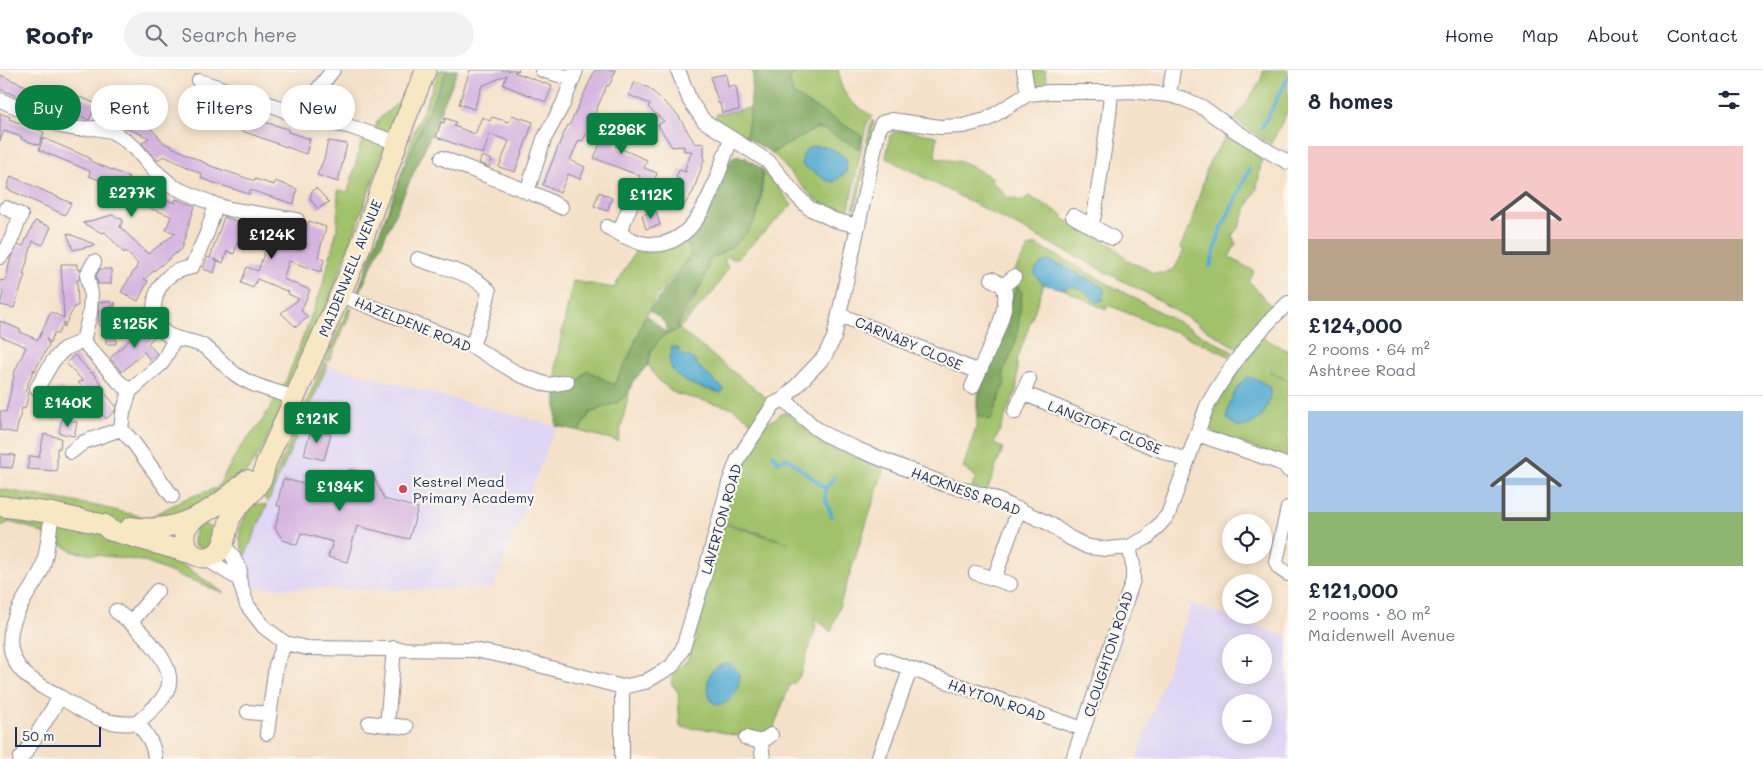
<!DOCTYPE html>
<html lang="en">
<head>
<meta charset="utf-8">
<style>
	body { margin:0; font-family:Mali,sans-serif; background:#f2f2f3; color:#1f2937; height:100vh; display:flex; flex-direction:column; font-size:19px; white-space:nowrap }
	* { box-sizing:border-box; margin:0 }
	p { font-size:16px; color:#747a83 }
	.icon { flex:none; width:28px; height:28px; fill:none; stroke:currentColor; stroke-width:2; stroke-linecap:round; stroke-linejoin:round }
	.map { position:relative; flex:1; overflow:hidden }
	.panel { display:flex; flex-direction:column; background:#fff; width:475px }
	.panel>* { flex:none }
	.top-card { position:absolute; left:15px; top:15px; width:475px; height:45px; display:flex; gap:10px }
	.tools { position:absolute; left:1222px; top:444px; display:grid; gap:10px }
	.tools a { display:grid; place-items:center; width:50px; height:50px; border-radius:50%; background:#fff; box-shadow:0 2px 12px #0003; font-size:25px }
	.scale { position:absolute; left:15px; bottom:12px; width:86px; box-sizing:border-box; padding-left:5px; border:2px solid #1b2f5e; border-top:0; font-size:14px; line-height:18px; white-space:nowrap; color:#1b2f5e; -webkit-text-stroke:4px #fbf7ec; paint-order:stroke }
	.price { position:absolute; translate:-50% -42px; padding:0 11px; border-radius:5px; background:#0b8043; color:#fff; font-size:16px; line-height:32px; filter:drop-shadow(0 1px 2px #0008) }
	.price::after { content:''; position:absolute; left:50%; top:30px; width:15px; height:11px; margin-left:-8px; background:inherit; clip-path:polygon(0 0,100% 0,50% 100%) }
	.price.selected { background:#222; color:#fff }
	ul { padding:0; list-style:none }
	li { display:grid; align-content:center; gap:10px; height:265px; padding:0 20px }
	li+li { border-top:1px solid #e0e1e3 }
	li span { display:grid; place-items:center; height:155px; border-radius:0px; color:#555 }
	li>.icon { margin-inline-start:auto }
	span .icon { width:90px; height:90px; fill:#fffc; stroke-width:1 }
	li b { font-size:21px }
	h2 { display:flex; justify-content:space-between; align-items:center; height:60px; padding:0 20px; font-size:21px }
	.chip { padding:0 18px; border-radius:22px; background:#fff; box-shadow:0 2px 12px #0003; font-size:18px; line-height:45px }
	.chip.selected { background:#0b8043; color:#fff }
	header { display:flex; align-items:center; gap:30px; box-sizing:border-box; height:70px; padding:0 25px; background:#fff; border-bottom:1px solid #e0e1e3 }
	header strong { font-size:24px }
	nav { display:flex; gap:28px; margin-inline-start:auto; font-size:18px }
	.search { width:350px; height:45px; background:#f2f2f3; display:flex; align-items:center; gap:12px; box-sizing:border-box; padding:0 18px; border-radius:28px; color:#747a83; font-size:19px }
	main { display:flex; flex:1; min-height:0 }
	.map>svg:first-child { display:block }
	.built { fill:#dfd5f5; fill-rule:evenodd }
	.green { fill:#a1c16a; stroke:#5e7864 }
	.forest { fill:#80a75e; stroke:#4e6b5e }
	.water { fill:#54abd1; stroke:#386d98 }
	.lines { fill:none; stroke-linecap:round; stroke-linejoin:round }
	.stream { stroke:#54abd1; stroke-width:4 }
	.building { fill:#d5b3e0 }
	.street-casing { stroke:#888894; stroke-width:16 }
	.secondary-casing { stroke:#888894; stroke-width:22 }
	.street { stroke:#fff; stroke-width:14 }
	.secondary { stroke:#f8e7c3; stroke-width:20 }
	.poi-dot { fill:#d1495b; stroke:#fbf7ec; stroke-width:2 }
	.labels { text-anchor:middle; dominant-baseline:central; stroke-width:4.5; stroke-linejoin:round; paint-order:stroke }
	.street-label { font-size:14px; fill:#1b2f5e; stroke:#fbf7ec }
	.poi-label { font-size:14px; fill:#1b2f5e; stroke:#fbf7ec; text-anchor:start }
</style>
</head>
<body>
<header>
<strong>Roofr</strong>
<div class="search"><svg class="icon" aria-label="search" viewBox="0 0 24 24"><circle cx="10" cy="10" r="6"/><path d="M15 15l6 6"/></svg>Search here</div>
<nav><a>Home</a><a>Map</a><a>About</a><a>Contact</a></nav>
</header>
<main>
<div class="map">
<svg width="1288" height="689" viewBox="0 0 1288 689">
	<rect width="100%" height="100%" fill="#fbf7ec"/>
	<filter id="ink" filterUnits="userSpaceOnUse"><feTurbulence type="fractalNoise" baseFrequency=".02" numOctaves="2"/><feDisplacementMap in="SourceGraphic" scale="10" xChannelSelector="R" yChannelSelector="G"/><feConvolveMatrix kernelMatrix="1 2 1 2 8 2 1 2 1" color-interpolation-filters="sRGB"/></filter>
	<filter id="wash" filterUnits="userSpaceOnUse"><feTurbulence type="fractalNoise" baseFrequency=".0096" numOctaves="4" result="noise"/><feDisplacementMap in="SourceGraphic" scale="20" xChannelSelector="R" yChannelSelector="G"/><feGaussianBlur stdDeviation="1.12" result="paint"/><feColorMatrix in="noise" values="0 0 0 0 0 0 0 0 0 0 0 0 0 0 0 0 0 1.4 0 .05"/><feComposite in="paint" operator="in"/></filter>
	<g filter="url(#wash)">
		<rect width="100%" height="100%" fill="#f5e1c9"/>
		<path class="built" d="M326,295L556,356L493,518L388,520L251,517L242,492Z
			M1191,534L1288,567V689H1136ZM1231,572H1264V605H1231ZM1231,632H1264V665H1231Z"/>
		<path class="green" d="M440,0H447L423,52L398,114L414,62Z
			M798,0H840L838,1L841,10L840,12C849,34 853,33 872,46L868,51L866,56L849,138C824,154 788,96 772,83L817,58L826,60L859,78L862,66L793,24L789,8Z
			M1024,0H1046L1045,3L1050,22L1028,24Z
			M1264,0H1288V41L1271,74L1235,50L1260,12Z
			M403,28L333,220L263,378L246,404L176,449L130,459L224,523L142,491L74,482L34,459L9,452L0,458V419L97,436L148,448L187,428L217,418L239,379L260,354L286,311L322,218L337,159L338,120L348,122L362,70L376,56L378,50Z
			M751,38L746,67L714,48L717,44Z
			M872,50L874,52L858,130L853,140L870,56Z
			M900,60L937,66L935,88L963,92L993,108L991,110L1007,127L1021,131L1029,126L1063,145L1062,148L1115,177L1131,193L1145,197L1152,203H1164L1175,198L1184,180L1180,178L1191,153L1209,92L1227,65L1262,87L1257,118L1247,137L1239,158L1232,165L1236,174L1229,187L1254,201L1249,211L1273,238L1238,279L1150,225L886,88L890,65Z
			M763,99L792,135L739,187L733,189L728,186L724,190L728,198L714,221L679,259L774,334L758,357L733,338L676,324L659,311L648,295C651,282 654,270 667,263C670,261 675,260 677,257C686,247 709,203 709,190C755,161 761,156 763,99Z
			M686,170L691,184L654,230L650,240L644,248L631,282L614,315L577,314L556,321V292L573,211L614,218L636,180C654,186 670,180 686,170Z
			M1037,175L1233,282L1229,286L1203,274L1108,235L1106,240L1063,219L1044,214L1017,290V314L1016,321L994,374L1003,378L987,421L972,417L976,407L963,398L977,355V327L997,278L1011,217L1020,207L1015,200L1029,177Z
			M348,239H352L329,291L325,290Z
			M1258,265L1288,281V310L1269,301L1288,311V386L1283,388L1215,364L1210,359C1207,336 1235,307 1249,290L1244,283Z
			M324,292L328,294L310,336L306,333Z
			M631,314L618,371L579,361L590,343L618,332Z
			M305,338H309L268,432L262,426L275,405Z
			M781,343H787L828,376L884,399L831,562L814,547L816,557L800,606L794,613L790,614L771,665L746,668L712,660L680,657L678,622L671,613L676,600L687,591L697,567L688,565L719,452L789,473L719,450L759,357L776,348Z
			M255,434L267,435L245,486C236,464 238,451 255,434Z
			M204,454L213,458L217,464V469L206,480L194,475L195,458Z"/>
		<path class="forest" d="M447,0H458L428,71L359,224L358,221C385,146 413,72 447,0Z
			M753,0H798L789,8L793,24L862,66L859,79L826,60L817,58L772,83L746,67L750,40Z
			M737,86L746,88L762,99C761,150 755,166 709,190L705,207L677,256V258L679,259L662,267L651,281L648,295L633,311L628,324L618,332L590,343L579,361L556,356V321L577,314L587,300L614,315L631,282L644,248L648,246L665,262L667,259L664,252L650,240L691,185L686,170C711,151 720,117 731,89Z
			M1017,215L1022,223L1017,267L1011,285L1003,303L1005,313L991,350L977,346C977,325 981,314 991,296Z"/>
		<path class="water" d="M815,76C830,77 836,79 847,90L846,103L834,112L828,111L802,95V89L806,79Z
			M1049,191L1063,196L1099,215L1104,219L1103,230L1096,232L1080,218L1071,217L1063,219L1043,214L1034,204C1036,196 1041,193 1049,191Z
			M671,277L678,278L680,284L692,288L704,302L724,319L721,323C701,317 669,313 669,286L672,284Z
			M1247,307L1259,310L1270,318C1271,338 1260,356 1239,357L1227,349C1227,334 1236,316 1247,307Z
			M729,593C761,609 710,662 708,617C707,603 715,594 729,593Z"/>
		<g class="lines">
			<path class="stream" d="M1262,57L1288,8
				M1210,196L1220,162L1249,100
				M773,384L778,392L784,389H788L825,418
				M832,446C825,427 820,424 834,408"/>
		</g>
		<g id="blocks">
			<path class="building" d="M470,0H519L514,2L552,16L546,32L503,15L507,5L482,16L474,39L459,34Z
				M595,0H616L609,16L607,15L583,71L579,70L570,90L585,97L580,109L568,104L560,123L543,115L562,67L568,55L569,56Z
				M726,4L728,17L735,15L737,21L739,40L722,43L720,33H718L715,21H714L711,7Z
				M0,5L62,31L57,44L0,19Z
				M635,12L649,18L678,45L695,74L704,73V90L693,122L682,138L669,129L672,128L676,122L681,110L676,108L679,100L686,102L685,98L692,81H684V76L672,77L658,55L664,51L648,37L650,34L629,25Z
				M80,27L97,34L89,50L73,42Z
				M183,28H200V36L224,38L238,42L237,44L288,59V62L310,69L306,84L234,58L217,54H202V50L183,48Z
				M0,43L10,47L9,49L44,62L39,75L21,69L22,67L4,61L0,71Z
				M512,45L533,52L515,102L499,97L509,71L490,64L483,84L436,67L441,52L444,53L445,48L456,52L454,56L475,64L482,47L490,51L492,47L509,52Z
				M611,48L624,54L615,76L647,90L644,98L657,103L652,117L639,109L640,106L594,88Z
				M127,49L150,57L164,73L211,96L255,111V109L274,115L275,111L297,119L294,134L250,120L249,124L214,113L201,108L202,104L164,86L157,90L142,73L149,68L124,57Z
				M43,68L90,88V91L129,107L128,112L145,118L144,121L175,133L176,129L195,136L181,179L144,209L148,211L138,231L121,222L135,199H138L136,197L138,194L126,181L124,183L105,162L102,163L83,153L112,145L123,150L120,157L148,184L176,163L166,160L171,146L122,128L123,123L109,118L110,114L89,106L90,101L39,80Z
				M328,71L347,74L338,112L317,105L324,89Z
				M482,86L492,90L489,97L479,93Z
				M11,106L71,133L65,145L7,119Z
				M316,118L329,132L318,139L310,129L312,121Z
				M599,122L612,128L607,141L594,136Z
				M656,141L660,155L646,159L642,145Z
				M224,147L243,153L242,158L300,180L309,151L326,157L318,187L324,190L321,202L289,191L283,209L310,220L301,241L308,247L296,257L281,243L299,229L288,224L289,222L257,209L253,218L241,213L247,197L258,201L265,181L238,170L234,184L227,181L223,193L213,189L217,191L214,203L203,199L207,187L210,188Z
				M35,151L51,157L43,175L33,171L23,205H25L14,238L0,235L3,222L0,221V210L5,211L11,187L18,175L23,176Z
				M67,163L96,175L73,180Z
				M61,194H77V199H80L79,210H77L78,236H75L64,257V252L58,264L54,263L50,273L46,268L49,275L34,302V299L25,321L29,322L25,339L22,338L16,363L0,360V341L6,342L14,306L13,305L26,277L0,266V251L21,260L20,262L38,270L51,242L64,248Z
				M100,199H111V214H98L96,206Z
				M99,232H111V239L115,232L116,274H106V255H98Z
				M148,253L156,265L148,273L157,284L150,290L144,282L122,302L110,288Z
				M75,285L91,303L92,302L105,319L103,321L116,336L115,341L106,349L92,332L93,331L78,312L83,311L66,293Z
				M63,317L67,330L56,333L52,348L41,345L45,332L42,325Z
				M62,349L77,352L74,366L59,363Z
				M311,359L331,364L324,390L304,385Z
				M44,364L61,368L60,378H57V401L27,399L30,386L39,387Z
				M0,384L15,385L12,398L0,397Z
				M350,399L373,405L384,429L418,438L409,469L357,456L347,492L328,487L333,472L301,463L297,475L283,470L275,458L281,436H277L283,409L332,420L334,412Z"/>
		</g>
	</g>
	<g filter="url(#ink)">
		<use href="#blocks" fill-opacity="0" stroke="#888894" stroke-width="1"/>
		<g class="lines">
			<g class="street-casing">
				<path id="street" d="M542,0L573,9
					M678,0L690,31L704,51L769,92L795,124L809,138L834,150L858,156
					M1024,0L1028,24
					M199,11L272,35L304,49L348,56L398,73
					M1169,25L1173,0
					M0,30L61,56L78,59L95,58L111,61L121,67L135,78L153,99L174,117L216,135L229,139L297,150
					M304,49L315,23L333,0
					M442,88L539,126L561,137
					M527,122L544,69L563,34L576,0
					M216,135L207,163L192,197C184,199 174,201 168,207C153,220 148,247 164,262C176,272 190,269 203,276C215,283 223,295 235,304C251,316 275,321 295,328
					M1073,146L1113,168
					M607,157C619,163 632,172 646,174C700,182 716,106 731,69
					M1091,157L1095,141L1109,45L1111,22
					M619,163L634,127
					M0,187L8,177L21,145L6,138
					M418,189C442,198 471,201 489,221L484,242L472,276
					M992,209L1003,216L1014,207
					M340,225L472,276L520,305L548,315L567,312
					M840,245L979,302C987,282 1013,236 1003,216
					M83,271L118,311L130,321
					M972,317L979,302
					M37,318L53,291L64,279L83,271L90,243L91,224L87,205L94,192
					M1023,323L1187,391
					M784,329L814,357L828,366L859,380L944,414L991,427L1050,454L1070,468L1088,477L1107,479L1129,477L1148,467L1168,445L1207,336C1228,298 1257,262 1288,233
					M1015,342L1029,309
					M1197,364L1278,392L1285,395L1288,400
					M71,382L84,372L121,359
					M172,426L133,372L121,359L123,343L130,321L162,293L175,269
					M1288,438L1276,492L1279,498L1288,504
					M52,443C49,461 48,481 42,499C37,511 27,523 21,535C8,558 4,584 25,604C35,614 49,620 60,627C88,644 103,656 137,653C147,664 154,674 155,689
					M223,475L232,485L240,501L239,509L247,535L264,557L285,573L307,578L474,580L509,587L622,617L645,612L672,596L683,578L703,511L729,413L738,389L774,334L784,329L824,287L834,268L878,62L882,53L892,50L940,57L963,56L986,50L1028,24L1050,22H1111L1130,21L1169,25L1184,29L1202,37L1234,60L1273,84L1288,92
					M203,487L239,509
					M976,503L1010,514
					M994,509L1019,439
					M116,541C135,555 177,592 168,618C163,632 148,643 137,653
					M131,552L157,521
					M883,589L1083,659
					M622,617V689
					M248,642L269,644
					M369,653L406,657
					M387,655L394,578
					M267,663L276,595L285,573
					M746,668L761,672
					M20,689L26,682L60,627
					M763,689L761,672L771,665
					M878,689L910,600
					M1073,689L1133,510V495L1129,477"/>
			</g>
			<g class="secondary-casing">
				<path id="secondary" d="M0,436L52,443L105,455L109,460L193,484
					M193,450C173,466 191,496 214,485C227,478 225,460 231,447C239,432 255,423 262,408C264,403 264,398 266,393L357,186L406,48L426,0
					M131,457C176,465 216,440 247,410"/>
			</g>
			<use href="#street" class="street"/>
			<use href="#secondary" class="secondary"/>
		</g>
	</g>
	<circle class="poi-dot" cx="403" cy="419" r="5"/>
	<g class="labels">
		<g class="street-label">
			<text transform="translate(350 198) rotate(-68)">MAIDENWELL AVENUE</text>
			<text transform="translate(413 254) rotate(22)">HAZELDENE ROAD</text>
			<text transform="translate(909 273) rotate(23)">CARNABY CLOSE</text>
			<text transform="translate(1105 357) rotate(22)">LANGTOFT CLOSE</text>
			<text transform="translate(966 421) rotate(20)">HACKNESS ROAD</text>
			<text transform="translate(721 449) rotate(-74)">LAVERTON ROAD</text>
			<text transform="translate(1108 584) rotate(-72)">CLOUGHTON ROAD</text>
			<text transform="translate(997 630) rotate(19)">HAYTON ROAD</text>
		</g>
		<g class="poi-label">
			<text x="413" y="411">Kestrel Mead<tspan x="413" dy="16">Primary Academy</tspan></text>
		</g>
	</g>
</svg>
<div class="tools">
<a><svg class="icon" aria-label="locate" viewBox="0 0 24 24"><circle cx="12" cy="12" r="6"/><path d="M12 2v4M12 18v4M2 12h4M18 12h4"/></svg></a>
<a><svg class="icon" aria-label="layers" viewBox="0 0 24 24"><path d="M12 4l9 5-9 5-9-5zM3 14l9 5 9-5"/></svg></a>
<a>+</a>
<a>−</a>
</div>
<div class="scale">50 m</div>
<b class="price" style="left:622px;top:85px">£296K</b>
<b class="price" style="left:132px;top:148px">£277K</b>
<b class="price" style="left:651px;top:150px">£112K</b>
<b class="price selected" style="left:272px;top:190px">£124K</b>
<b class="price" style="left:135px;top:279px">£125K</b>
<b class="price" style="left:68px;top:358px">£140K</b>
<b class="price" style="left:317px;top:374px">£121K</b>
<b class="price" style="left:340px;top:442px">£134K</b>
<div class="top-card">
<a class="chip selected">Buy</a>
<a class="chip">Rent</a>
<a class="chip">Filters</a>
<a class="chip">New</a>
</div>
</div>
<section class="panel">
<h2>8 homes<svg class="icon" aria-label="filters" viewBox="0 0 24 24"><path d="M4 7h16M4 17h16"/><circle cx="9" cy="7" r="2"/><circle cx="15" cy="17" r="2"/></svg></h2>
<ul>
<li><span style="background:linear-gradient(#f6c9c9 60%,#b9a48a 0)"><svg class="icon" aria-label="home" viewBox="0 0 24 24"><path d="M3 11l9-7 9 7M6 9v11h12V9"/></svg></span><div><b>£124,000</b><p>2 rooms · 64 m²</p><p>Ashtree Road</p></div></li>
<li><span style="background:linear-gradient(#a9c7e8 65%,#8fb573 0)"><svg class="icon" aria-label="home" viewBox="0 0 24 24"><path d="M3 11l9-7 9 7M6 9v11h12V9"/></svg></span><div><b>£121,000</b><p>2 rooms · 80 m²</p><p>Maidenwell Avenue</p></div></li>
</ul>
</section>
</main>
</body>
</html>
